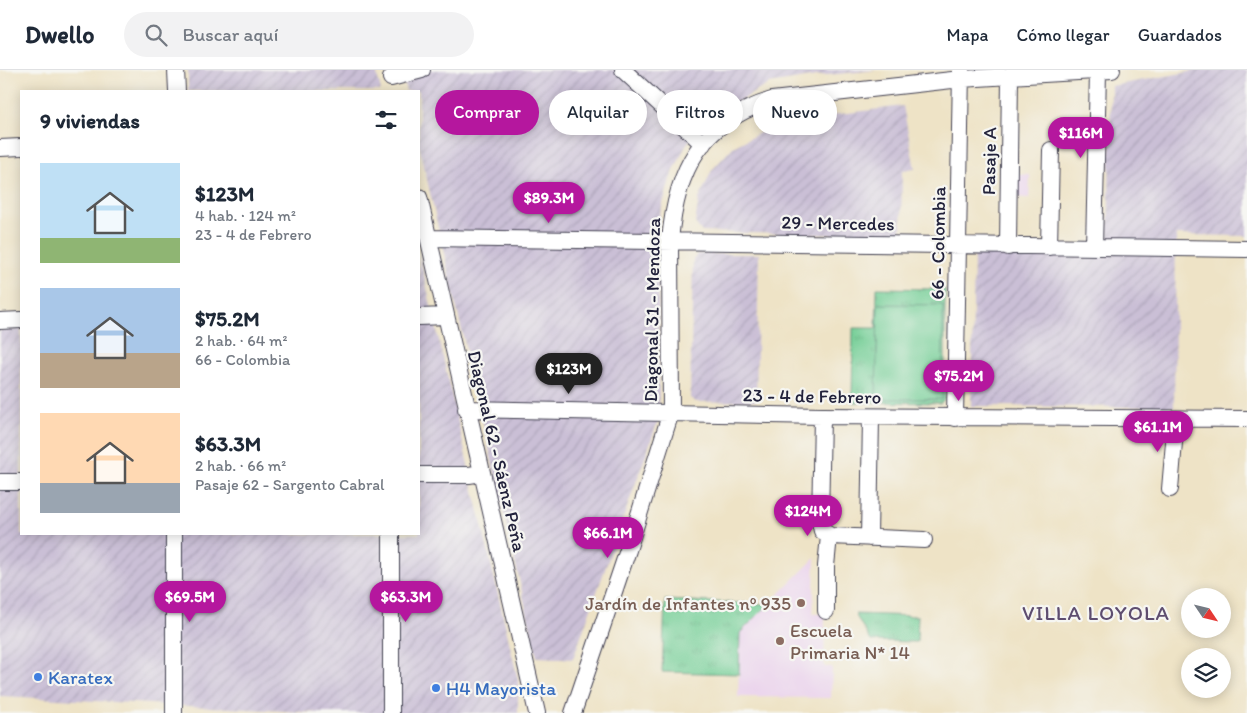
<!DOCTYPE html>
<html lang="es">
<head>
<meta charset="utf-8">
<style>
	body { margin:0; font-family:Itim,sans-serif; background:#f2f2f3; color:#1f2937; height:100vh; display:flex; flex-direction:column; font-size:19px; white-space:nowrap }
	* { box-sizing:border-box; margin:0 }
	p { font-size:16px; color:#747a83 }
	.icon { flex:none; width:28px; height:28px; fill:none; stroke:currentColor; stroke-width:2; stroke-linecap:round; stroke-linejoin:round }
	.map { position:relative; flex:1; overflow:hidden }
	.panel { position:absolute; left:20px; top:20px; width:400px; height:445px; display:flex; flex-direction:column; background:#fff; border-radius:0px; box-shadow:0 2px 12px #0003 }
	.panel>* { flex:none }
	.hud { position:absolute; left:435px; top:20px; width:475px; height:45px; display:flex; gap:10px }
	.needle { width:32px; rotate:125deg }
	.tools { position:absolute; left:1181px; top:518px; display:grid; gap:10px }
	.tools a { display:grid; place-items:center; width:50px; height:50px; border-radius:50%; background:#fff; box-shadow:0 2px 12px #0003; font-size:25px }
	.price { position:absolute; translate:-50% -42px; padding:0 11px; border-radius:18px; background:#b5179e; color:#fff; font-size:16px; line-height:32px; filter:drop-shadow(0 1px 2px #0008) }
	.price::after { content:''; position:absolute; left:50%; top:30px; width:15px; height:11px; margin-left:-8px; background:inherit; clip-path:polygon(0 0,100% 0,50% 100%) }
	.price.current { background:#222; color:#fff }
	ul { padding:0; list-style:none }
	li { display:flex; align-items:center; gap:15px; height:125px; padding:0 20px }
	li span { display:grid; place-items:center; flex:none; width:140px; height:100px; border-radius:0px; color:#555 }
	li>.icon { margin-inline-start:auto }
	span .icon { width:60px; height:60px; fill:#fffc; stroke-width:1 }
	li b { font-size:21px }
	h2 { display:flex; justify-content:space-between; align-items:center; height:60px; padding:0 20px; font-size:21px }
	.tag { padding:0 18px; border-radius:22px; background:#fff; box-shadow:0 2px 12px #0003; font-size:18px; line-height:45px }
	.tag.current { background:#b5179e; color:#fff }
	header { display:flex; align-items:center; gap:30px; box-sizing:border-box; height:70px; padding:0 25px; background:#fff; border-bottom:1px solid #e0e1e3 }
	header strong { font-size:24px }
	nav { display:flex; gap:28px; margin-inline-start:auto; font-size:18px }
	.search { width:350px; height:45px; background:#f2f2f3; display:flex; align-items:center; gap:12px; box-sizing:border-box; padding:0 18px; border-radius:28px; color:#747a83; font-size:19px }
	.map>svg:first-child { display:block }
	.built { fill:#ead1ec }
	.industrial { fill:url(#industrial-furrows) }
	.park { fill:url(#park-tufts); stroke:#4a7868 }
	.pitch { fill:#73ce95; stroke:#4a7868 }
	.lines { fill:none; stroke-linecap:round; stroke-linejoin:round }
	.minor-casing { stroke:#413f50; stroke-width:18 }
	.minor { stroke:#fff; stroke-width:16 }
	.education-dot { fill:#8d6e63; stroke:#f6f6f2; stroke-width:2 }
	.shop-dot { fill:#3f7fe0; stroke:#f6f6f2; stroke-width:2 }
	.labels { text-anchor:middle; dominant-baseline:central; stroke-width:4.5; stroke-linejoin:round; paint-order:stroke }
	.street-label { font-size:19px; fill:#22223b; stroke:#f6f6f2 }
	.education-label { font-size:19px; fill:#785e54; stroke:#f6f6f2; text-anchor:end }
	.shop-label { font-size:19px; fill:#366cbe; stroke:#f6f6f2; text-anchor:start }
	.quarter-label { font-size:21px; letter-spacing:1px; fill:#5e4d6f; stroke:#f6f6f2 }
</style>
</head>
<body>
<header>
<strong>Dwello</strong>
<div class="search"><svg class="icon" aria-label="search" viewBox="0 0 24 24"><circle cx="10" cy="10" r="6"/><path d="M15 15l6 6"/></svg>Buscar aquí</div>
<nav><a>Mapa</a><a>Cómo llegar</a><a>Guardados</a></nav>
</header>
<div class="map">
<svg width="1247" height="643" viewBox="0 0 1247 643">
	<defs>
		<pattern id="industrial-furrows" width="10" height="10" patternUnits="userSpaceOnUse" patternTransform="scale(1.25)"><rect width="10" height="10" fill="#cabfd6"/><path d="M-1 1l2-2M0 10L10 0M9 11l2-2" fill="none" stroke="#ada4b9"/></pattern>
		<pattern id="park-tufts" width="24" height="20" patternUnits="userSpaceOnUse" patternTransform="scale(1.25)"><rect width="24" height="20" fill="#73ce95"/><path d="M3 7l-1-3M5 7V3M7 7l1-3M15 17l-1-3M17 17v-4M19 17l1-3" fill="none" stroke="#63b181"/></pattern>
	</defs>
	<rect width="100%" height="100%" fill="#f6f6f2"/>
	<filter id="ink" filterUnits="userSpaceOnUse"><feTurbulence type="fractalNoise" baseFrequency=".02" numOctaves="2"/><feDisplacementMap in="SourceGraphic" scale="10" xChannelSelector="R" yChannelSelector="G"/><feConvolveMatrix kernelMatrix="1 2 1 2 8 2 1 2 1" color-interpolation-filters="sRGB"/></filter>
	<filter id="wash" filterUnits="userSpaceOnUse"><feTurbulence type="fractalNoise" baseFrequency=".0096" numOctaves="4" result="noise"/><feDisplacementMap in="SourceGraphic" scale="20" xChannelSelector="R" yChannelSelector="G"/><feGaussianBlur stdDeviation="1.12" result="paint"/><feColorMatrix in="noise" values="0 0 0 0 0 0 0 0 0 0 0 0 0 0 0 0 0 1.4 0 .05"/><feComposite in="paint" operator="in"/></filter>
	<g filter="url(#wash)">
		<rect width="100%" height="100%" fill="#eee3c6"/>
		<path class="built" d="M1013,104L1030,105L1029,128L1012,127Z
			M815,488L813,544H825L824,597H832L831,628L738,627L740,563Z"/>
		<path class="industrial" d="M188,0H376L381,21H188Z
			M401,0H877L817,6L769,14L722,41L687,73L670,109L658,151L659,348L573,589L537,587L419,75V21H406Z
			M1199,0H1247V166L1176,165L1174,337L971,336L974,184L1108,181L1111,16Z
			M903,36L915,99L902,100L901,166L702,162L695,153L699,129L712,100L733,77L765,60L800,49Z
			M419,184L518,610V643H322L0,626V260L21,259V464H419Z
			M698,184H759L756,331L696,332L690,328L693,190Z"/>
		<path class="park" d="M877,218L945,219V328L941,333L852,332L853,258H876Z
			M665,530L769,534L740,563L739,604L662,602Z
			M855,544L918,546L917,572L871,571Z"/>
		<path class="pitch" d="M878,234L943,235L942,329H876Z"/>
	</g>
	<g filter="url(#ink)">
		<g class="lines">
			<g class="minor-casing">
				<path id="minor" d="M176,0L177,21
					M623,0L703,74
					M391,8L422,0
					M0,78L21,77
					M419,127L537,643
					M429,168L1247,179
					M1008,177L1010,5
					M1049,177L1051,80
					M1094,177L1098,2
					M419,247L446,246
					M0,251L21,250
					M466,339L822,346L1247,349
					M822,346L820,452L822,461L831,466L924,470
					M955,348L961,0
					M419,405H469L482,403
					M0,412H21
					M1170,419L1176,349
					M174,464V643
					M391,464V643
					M869,468L871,347
					M826,541V496L829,466
					M573,643L628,480L671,342L670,171C676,99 701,52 772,30L961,9L1112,0"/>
			</g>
			<use href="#minor" class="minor"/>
		</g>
	</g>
	<g class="education-dot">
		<circle cx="801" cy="533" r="5"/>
		<circle cx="780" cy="571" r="5"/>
	</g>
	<g class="shop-dot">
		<circle cx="38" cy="607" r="5"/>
		<circle cx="436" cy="618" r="5"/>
	</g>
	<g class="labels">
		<g class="street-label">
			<text transform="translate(989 91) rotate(-89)">Pasaje A</text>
			<text transform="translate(838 153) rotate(1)">29 - Mercedes</text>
			<text transform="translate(938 173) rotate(-89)">66 - Colombia</text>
			<text transform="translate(652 240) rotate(-89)">Diagonal 31 - Mendoza</text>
			<text transform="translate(812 326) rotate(1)">23 - 4 de Febrero</text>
			<text transform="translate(497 381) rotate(77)">Diagonal 62 - Sáenz Peña</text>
		</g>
		<g class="education-label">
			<text x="791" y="533">Jardín de Infantes nº 935</text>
			<text x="790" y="560" text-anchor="start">Escuela<tspan x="790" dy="22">Primaria N* 14</tspan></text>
		</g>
		<g class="shop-label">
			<text x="48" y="607">Karatex</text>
			<text x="446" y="618">H4 Mayorista</text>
		</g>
		<g class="quarter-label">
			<text x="1096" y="542">VILLA LOYOLA</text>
		</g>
	</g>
</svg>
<div class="tools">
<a><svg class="needle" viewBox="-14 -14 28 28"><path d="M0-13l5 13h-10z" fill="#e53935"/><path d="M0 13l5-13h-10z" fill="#747a83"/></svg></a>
<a><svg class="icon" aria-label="layers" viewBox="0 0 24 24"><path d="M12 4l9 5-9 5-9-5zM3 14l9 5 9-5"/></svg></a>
</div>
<b class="price" style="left:1081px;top:89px">$116M</b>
<b class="price" style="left:549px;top:154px">$89.3M</b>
<b class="price current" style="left:569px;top:325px">$123M</b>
<b class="price" style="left:959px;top:332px">$75.2M</b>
<b class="price" style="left:1158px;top:383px">$61.1M</b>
<b class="price" style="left:808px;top:467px">$124M</b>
<b class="price" style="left:608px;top:489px">$66.1M</b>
<b class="price" style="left:190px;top:553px">$69.5M</b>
<b class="price" style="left:406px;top:553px">$63.3M</b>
<div class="hud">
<a class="tag current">Comprar</a>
<a class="tag">Alquilar</a>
<a class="tag">Filtros</a>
<a class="tag">Nuevo</a>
</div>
<section class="panel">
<h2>9 viviendas<svg class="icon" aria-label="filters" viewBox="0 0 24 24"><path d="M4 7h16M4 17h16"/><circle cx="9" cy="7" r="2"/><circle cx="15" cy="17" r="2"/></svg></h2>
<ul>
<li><span style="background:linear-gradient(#bfe0f5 75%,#8fb573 0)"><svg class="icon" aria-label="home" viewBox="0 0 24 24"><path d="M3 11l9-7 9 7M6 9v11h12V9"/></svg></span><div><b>$123M</b><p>4 hab. · 124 m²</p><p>23 - 4 de Febrero</p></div></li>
<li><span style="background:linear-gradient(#a9c7e8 65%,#b9a48a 0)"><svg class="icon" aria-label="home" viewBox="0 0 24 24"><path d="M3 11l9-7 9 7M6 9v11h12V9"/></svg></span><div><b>$75.2M</b><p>2 hab. · 64 m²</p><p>66 - Colombia</p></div></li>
<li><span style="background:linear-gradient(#ffd9b3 70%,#9aa5b1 0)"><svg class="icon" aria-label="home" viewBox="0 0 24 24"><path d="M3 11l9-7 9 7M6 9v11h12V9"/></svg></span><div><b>$63.3M</b><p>2 hab. · 66 m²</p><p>Pasaje 62 - Sargento Cabral</p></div></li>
</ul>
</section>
</div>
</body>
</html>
